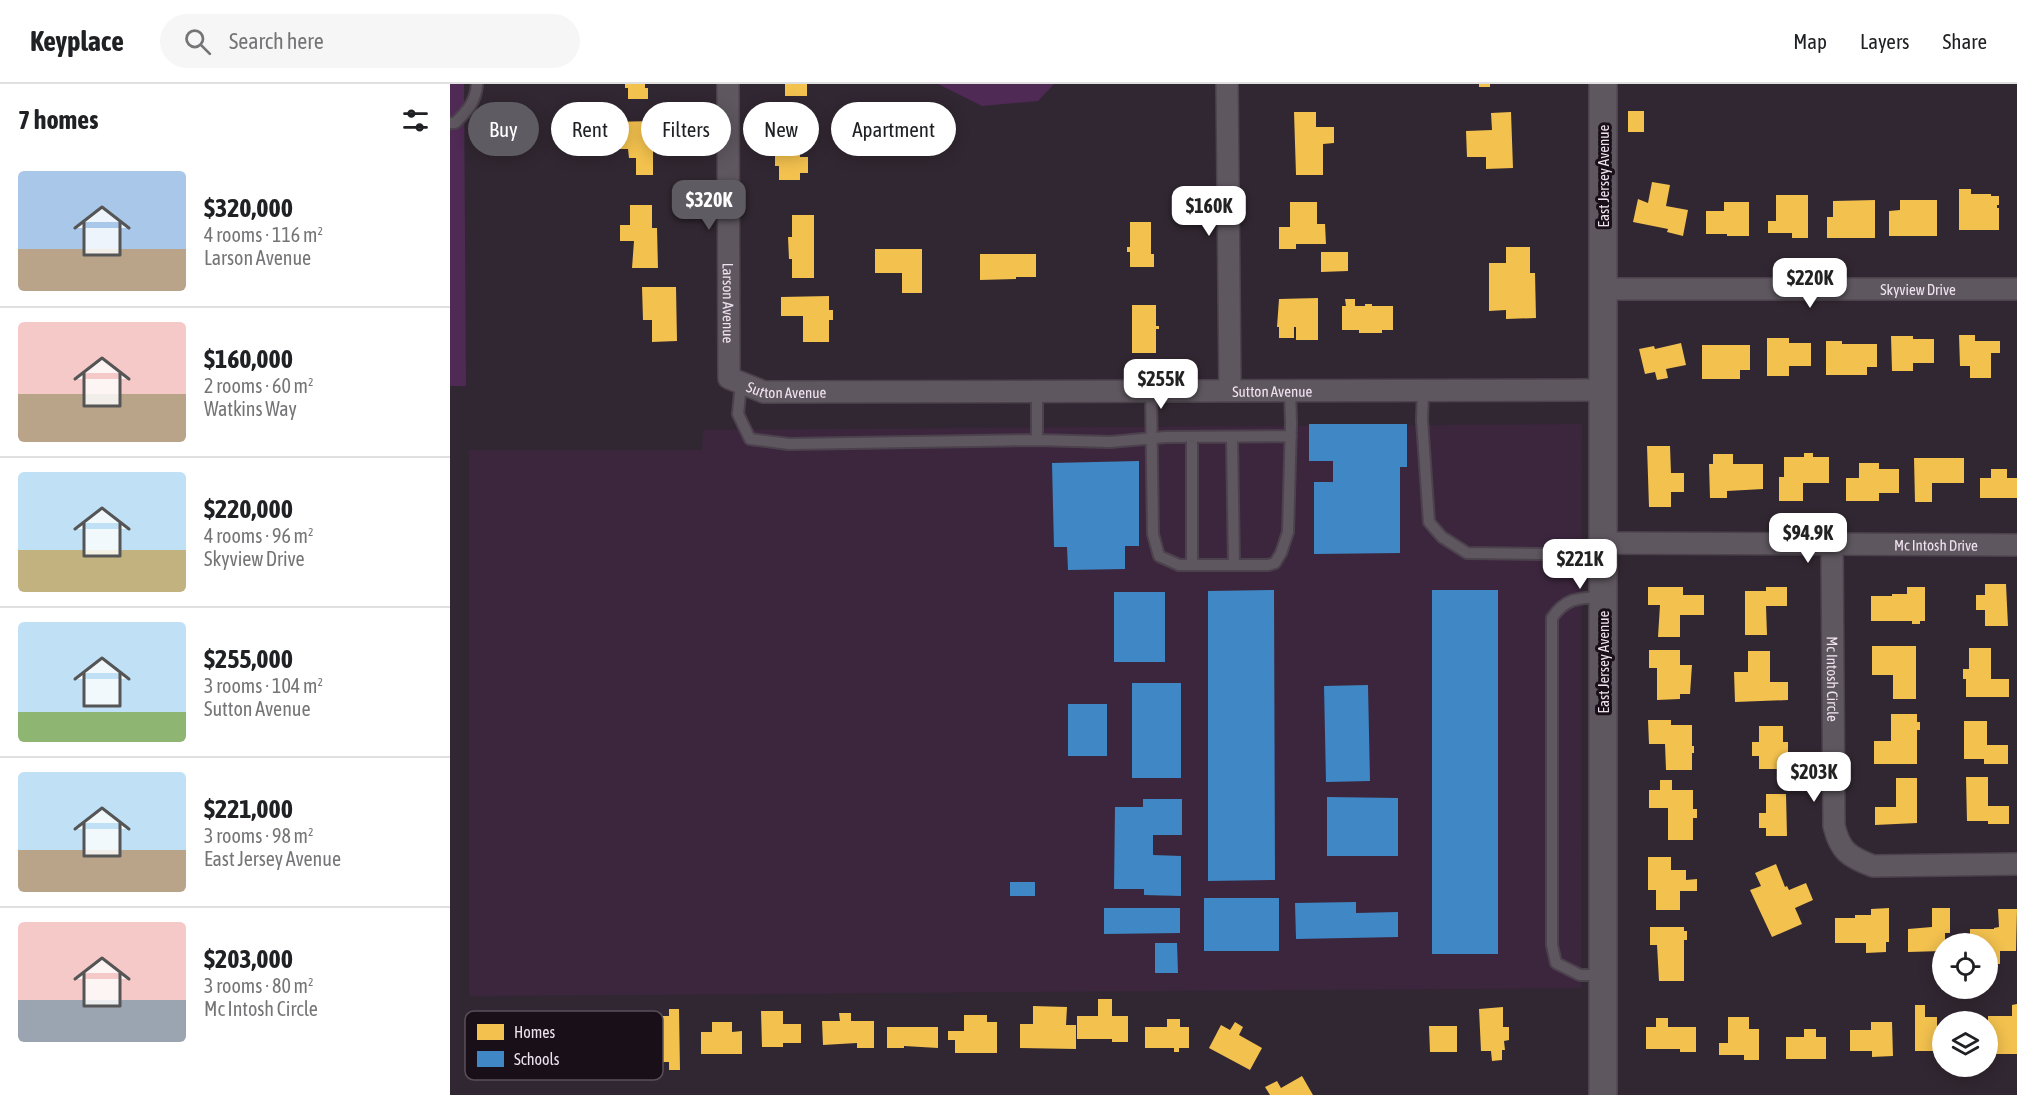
<!DOCTYPE html>
<html lang="en">
<head>
<meta charset="utf-8">
<style>
	body { margin:0; font-family:"Asap Condensed",sans-serif; background:#f6f6f6; color:#202124; height:100vh; display:flex; flex-direction:column; font-size:22px; white-space:nowrap }
	* { box-sizing:border-box; margin:0 }
	p { font-size:20px; color:#757577 }
	.icon { flex:none; width:33px; height:33px; fill:none; stroke:currentColor; stroke-width:2; stroke-linecap:round; stroke-linejoin:round }
	.map { position:relative; flex:1; overflow:hidden }
	.panel { display:flex; flex-direction:column; background:#fff; width:450px }
	.panel>* { flex:none }
	.banner { position:absolute; left:18px; top:18px; width:570px; height:54px; display:flex; gap:12px }
	.buttons { position:absolute; left:1482px; top:849px; display:grid; gap:12px }
	.buttons a { display:grid; place-items:center; width:66px; height:66px; border-radius:50%; background:#fff; box-shadow:0 3px 15px #0003; font-size:30px }
	.price { position:absolute; translate:-50% -51px; padding:0 14px; border-radius:12px; background:#fff; color:#222; font-size:20px; line-height:39px; filter:drop-shadow(0 2px 3px #0008) }
	.price::after { content:''; position:absolute; left:50%; top:36px; width:18px; height:14px; margin-left:-9px; background:inherit; clip-path:polygon(0 0,100% 0,50% 100%) }
	.price.selected { background:#5f5b62; color:#fff }
	ul { padding:0; list-style:none }
	li { display:flex; align-items:center; gap:18px; height:150px; padding:0 18px }
	li+li { border-top:2px solid #e0e0e0 }
	li span { display:grid; place-items:center; flex:none; width:168px; height:120px; border-radius:6px; color:#555 }
	li>.icon { margin-inline-start:auto }
	span .icon { width:72px; height:72px; fill:#fffc; stroke-width:1 }
	li b { font-size:26px }
	h2 { display:flex; justify-content:space-between; align-items:center; height:72px; padding:0 18px; font-size:26px }
	.chip { padding:0 21px; border-radius:27px; background:#fff; box-shadow:0 3px 15px #0003; font-size:21px; line-height:54px }
	.chip.selected { background:#5f5b62; color:#fff }
	header { display:flex; align-items:center; gap:36px; box-sizing:border-box; height:84px; padding:0 30px; background:#fff; border-bottom:2px solid #e0e0e0 }
	header strong { font-size:28px }
	nav { display:flex; gap:33px; margin-inline-start:auto; font-size:21px }
	.search { width:420px; height:54px; background:#f6f6f6; display:flex; align-items:center; gap:15px; box-sizing:border-box; padding:0 21px; border-radius:33px; color:#757577; font-size:22px }
	main { display:flex; flex:1; min-height:0 }
	.map>svg:first-child { display:block }
	.built { fill:#3c263e }
	.green { fill:#4f2a54 }
	.homes { fill:#f2c14e }
	.schools { fill:#3f88c5 }
	.lines { fill:none; stroke-linecap:round; stroke-linejoin:round }
	.service-casing { stroke:#4c424d; stroke-width:14 }
	.minor-casing { stroke:#4c424d; stroke-width:24 }
	.tertiary-casing { stroke:#4c424d; stroke-width:30 }
	.service { stroke:#5f5760; stroke-width:10 }
	.minor { stroke:#5f5760; stroke-width:21 }
	.tertiary { stroke:#5f5760; stroke-width:27 }
	.labels { text-anchor:middle; dominant-baseline:central; stroke-width:6; stroke-linejoin:round; paint-order:stroke }
	.street-label { font-size:15px; fill:#f0e3f1; stroke:#180f18 }
	.key { fill:#180f18; stroke:#594f59; stroke-width:1.5 }
	.key-label { font-size:16px; fill:#f0e3f1 }
</style>
</head>
<body>
<header>
<strong>Keyplace</strong>
<div class="search"><svg class="icon" aria-label="search" viewBox="0 0 24 24"><circle cx="10" cy="10" r="6"/><path d="M15 15l6 6"/></svg>Search here</div>
<nav><a>Map</a><a>Layers</a><a>Share</a></nav>
</header>
<main>
<section class="panel">
<h2>7 homes<svg class="icon" aria-label="filters" viewBox="0 0 24 24"><path d="M4 7h16M4 17h16"/><circle cx="9" cy="7" r="2"/><circle cx="15" cy="17" r="2"/></svg></h2>
<ul>
<li><span style="background:linear-gradient(#a9c7e8 65%,#b9a48a 0)"><svg class="icon" aria-label="home" viewBox="0 0 24 24"><path d="M3 11l9-7 9 7M6 9v11h12V9"/></svg></span><div><b>$320,000</b><p>4 rooms · 116 m²</p><p>Larson Avenue</p></div></li>
<li><span style="background:linear-gradient(#f6c9c9 60%,#b9a48a 0)"><svg class="icon" aria-label="home" viewBox="0 0 24 24"><path d="M3 11l9-7 9 7M6 9v11h12V9"/></svg></span><div><b>$160,000</b><p>2 rooms · 60 m²</p><p>Watkins Way</p></div></li>
<li><span style="background:linear-gradient(#bfe0f5 65%,#c2b280 0)"><svg class="icon" aria-label="home" viewBox="0 0 24 24"><path d="M3 11l9-7 9 7M6 9v11h12V9"/></svg></span><div><b>$220,000</b><p>4 rooms · 96 m²</p><p>Skyview Drive</p></div></li>
<li><span style="background:linear-gradient(#bfe0f5 75%,#8fb573 0)"><svg class="icon" aria-label="home" viewBox="0 0 24 24"><path d="M3 11l9-7 9 7M6 9v11h12V9"/></svg></span><div><b>$255,000</b><p>3 rooms · 104 m²</p><p>Sutton Avenue</p></div></li>
<li><span style="background:linear-gradient(#bfe0f5 65%,#b9a48a 0)"><svg class="icon" aria-label="home" viewBox="0 0 24 24"><path d="M3 11l9-7 9 7M6 9v11h12V9"/></svg></span><div><b>$221,000</b><p>3 rooms · 98 m²</p><p>East Jersey Avenue</p></div></li>
<li><span style="background:linear-gradient(#f6c9c9 65%,#9aa5b1 0)"><svg class="icon" aria-label="home" viewBox="0 0 24 24"><path d="M3 11l9-7 9 7M6 9v11h12V9"/></svg></span><div><b>$203,000</b><p>3 rooms · 80 m²</p><p>Mc Intosh Circle</p></div></li>
</ul>
</section>
<div class="map">
<svg width="1567" height="1011" viewBox="0 0 1567 1011">
	<rect width="100%" height="100%" fill="#312732"/>
	<path class="built" d="M1132,340L1131,904L19,912V366H252L253,346Z"/>
	<path class="green" d="M0,0H14L16,302H0Z
		M488,0H604L588,17L532,22Z"/>
	<path class="homes" d="M175,0H195V4H198V15H178V4H175Z
		M335,0H357V12H335Z
		M1029,0H1040V3H1029Z
		M1178,27H1194V48H1178Z
		M844,28H866V43H884V59L873,60V91H846Z
		M1061,28L1063,84L1036,85V73H1017L1016,47L1042,46L1041,29Z
		M203,37V91H186V74H179L178,65H162L161,38Z
		M329,59H350V73H358V89H350V96H329V82H325V67H329Z
		M1202,98L1220,101L1216,122L1238,126L1233,152L1217,148L1218,145L1183,138L1188,115L1198,119Z
		M1509,105H1521V110H1541V112H1549V121H1547V124H1549V146H1509Z
		M1326,111H1358V154H1342V149H1318V137H1326Z
		M1425,116V154H1377V133H1383V117Z
		M1450,116H1487V152H1439V127L1450,126Z
		M840,118H867V140H875L876,160H846V165H829V143H840Z
		M1274,118H1299V152H1277V150H1256V127H1274Z
		M180,121H202V144H207L208,184H182L184,157H170V141H180Z
		M342,131H364V194H342V175H339L338,153H342Z
		M680,138H701V170H704V183H680V168H677V163H680Z
		M1056,163H1080V189H1085L1086,234L1056,235V226L1039,227V179H1056Z
		M425,165H472V209H452V189H425Z
		M871,168H898V187L871,188Z
		M530,170H586V193H566V195L530,196Z
		M192,203H226L227,257L202,258V236H193Z
		M379,212V226H383V236H379V258H353V232H331V213Z
		M868,214V256H846V243H844V254H829V243H827L829,215Z
		M895,215H905V222H915V220H922V222H943V246H932V249H909V246H892V222H896Z
		M682,221H706V242H709V245H706V269H682Z
		M1509,251H1525V257H1550V269H1541V294H1520V282H1510Z
		M1441,252H1463V255H1484V279H1463V287H1442Z
		M1317,254H1339V259H1361V282H1339V292H1317Z
		M1376,257H1392V260H1427V283H1417V291H1376Z
		M1231,259L1236,281L1216,285L1218,294L1207,296L1205,288L1195,290L1189,265L1204,262L1205,265Z
		M1252,261H1300V286H1290V295H1252Z
		M1197,362H1220L1221,389H1234V408H1221V423H1199Z
		M1354,369H1363V373H1379V399H1353V417H1329V393H1334V373H1354Z
		M1263,370H1283V380H1313V405L1277,407V414H1260L1259,380H1263Z
		M1464,374H1514V399H1482V418H1465Z
		M1409,379H1429V385H1449V409H1429V417H1396V394H1409Z
		M1541,385H1557V394H1567V414H1530V394H1541Z
		M1535,500H1556L1558,542H1535V526H1526V511H1535Z
		M1198,503H1233V511H1254V531H1230V553H1208L1210,521H1198Z
		M1316,503H1337V522H1316L1317,551H1295V507H1316Z
		M1457,503H1475V537H1470V540H1462V537H1421V512H1442V510H1457Z
		M1422,562H1466V615H1443V591H1422Z
		M1519,564H1541V595H1559V613H1516V595H1513V585H1519Z
		M1199,566H1230V581H1242L1240,610H1230V615L1207,616V584H1199Z
		M1298,567H1320V598H1338V616L1285,618L1284,588H1298Z
		M1441,630H1467V638H1470V646H1467V680H1424V657H1441Z
		M1198,636H1221V641H1242V662H1244V669H1242V686H1216L1215,660H1199Z
		M1514,637H1537V661H1558V680H1534V675H1514Z
		M1309,642H1333V658H1338V672H1333V685H1309V672H1302V658H1309Z
		M1516,693H1538V722H1559V740H1538V737H1517Z
		M1446,694H1467V739L1425,741V723H1446Z
		M1210,696H1222V706H1243V725H1247V734H1243V756H1218V724H1199V706H1210Z
		M1316,710H1336L1337,752H1316V744H1309V729H1316Z
		M1198,773H1221V786H1236V796L1247,795V807H1230V826H1206V806H1198Z
		M1326,780L1335,803L1337,802L1339,806L1356,799L1363,816L1345,824L1352,840L1322,853L1300,806L1311,802L1305,789Z
		M1439,824V858H1436V868L1416,869V859H1385V834H1405V831H1421V825Z
		M1482,824H1500V849H1495V860H1492V867L1458,868V845L1482,843Z
		M1548,825H1567L1566,867H1550V880H1538V860H1520V845H1544V844L1549,843Z
		M1200,843H1234V847H1237V856H1234V897H1209L1207,861H1200Z
		M648,915H662V932H678V958H662V955H627V932H648Z
		M1567,920V970H1538V932H1562V921Z
		M1465,921H1475V933H1487V942H1492V967H1465Z
		M583,922L617,923L616,941H626V965L570,964V940H583Z
		M1053,923V943H1059V956L1054,957L1055,966H1052V976L1042,977L1041,967H1031L1029,925Z
		M219,925H229L230,986H219V978H212V969L188,970V958H196V932H219Z
		M311,927H333V940H351V959H333V963H312Z
		M389,929H401V937H424V964H407V959L373,961L372,937H390Z
		M514,931H537V938H547V969H505V956H498V947H514Z
		M1278,933H1299V945H1309V976H1294V971H1269V959H1278Z
		M1206,934H1218V943H1246V968H1230V965H1196V943H1206Z
		M717,935H730V943H739V964H729V968H724V964H695V943H717Z
		M262,938H282V948L292,947V970H251V948H262Z
		M785,938L793,943L789,951L812,964L800,986L759,964L771,941L780,946Z
		M1421,938H1442L1443,972L1422,973V967H1400V946H1421Z
		M979,942H1007V968H980Z
		M437,943H488V964L454,962V964H437Z
		M1354,945H1366V953H1376V975H1336V953H1354Z
		M852,992L863,1011H820L815,1003L827,997L831,1004Z"/>
	<path class="schools" d="M859,340H957V383H950V469L864,470V398H883V377H859Z
		M689,377V462H675V485L618,486L617,463H604L602,379Z
		M824,506L825,796L758,797V507Z
		M982,506H1048V870H982Z
		M664,508H715V578H664Z
		M682,599H731V694H682Z
		M918,601L920,697L876,698L874,602Z
		M618,620H657V672H618Z
		M877,713L948,714V772H877Z
		M693,715H732V751H703V771L731,772V812L694,811V805H664L665,723H693Z
		M560,798H585V812H560Z
		M754,814H829V867H754Z
		M906,818V829L948,828V853L846,855L845,819Z
		M654,824H730V849L654,850Z
		M705,859H727L728,889H705Z"/>
	<g class="lines">
		<g class="service-casing">
			<path id="service" d="M0,39H5C17,27 26,18 27,0
				M291,299L288,330L300,355L339,360L587,356L660,358L716,353L841,352
				M587,306V356
				M701,306L703,450L709,472L729,481H818L825,479L831,469L838,448L841,339L840,306
				M973,306L972,336L979,438L992,453L1017,469L1153,471
				M742,353V481
				M782,353L784,481
				M1152,891H1130L1106,879L1102,861V534C1116,513 1130,514 1152,513"/>
		</g>
		<g class="minor-casing">
			<g id="minor">
				<path id="s1" d="M278,0L279,294L314,308L1153,306"/>
				<path d="M777,0L780,306"/>
				<path id="s2" d="M1153,205H1567"/>
				<path id="s3" d="M1153,459L1567,461"/>
				<path id="s4" d="M1382,460L1384,742C1390,767 1399,773 1423,782L1567,780"/>
			</g>
		</g>
		<g class="tertiary-casing">
			<path id="tertiary" d="M1153,0V1011"/>
		</g>
		<use href="#service" class="service"/>
		<use href="#minor" class="minor"/>
		<use href="#tertiary" class="tertiary"/>
	</g>
	<g class="labels">
		<g class="street-label">
			<text transform="translate(1153 92) rotate(-90)">East Jersey Avenue</text>
			<text stroke="none"><textPath href="#s2" startOffset="315">Skyview Drive</textPath></text>
			<text stroke="none"><textPath href="#s1" startOffset="219">Larson Avenue</textPath></text>
			<text stroke="none"><textPath href="#s1" startOffset="354">Sutton Avenue</textPath></text>
			<text stroke="none"><textPath href="#s1" startOffset="840">Sutton Avenue</textPath></text>
			<text stroke="none"><textPath href="#s3" startOffset="333">Mc Intosh Drive</textPath></text>
			<text transform="translate(1153 578) rotate(-90)">East Jersey Avenue</text>
			<text stroke="none"><textPath href="#s4" startOffset="135">Mc Intosh Circle</textPath></text>
		</g>
	</g>
	<rect x="15" y="927" width="198" height="69" rx="9" class="key"/>
	<rect x="27" y="940" width="27" height="16" fill="#f2c14e"/>
	<rect x="27" y="967" width="27" height="16" fill="#3f88c5"/>
	<g class="key-label">
		<text x="64" y="954">Homes</text>
		<text x="64" y="981">Schools</text>
	</g>
</svg>
<div class="buttons">
<a><svg class="icon" aria-label="locate" viewBox="0 0 24 24"><circle cx="12" cy="12" r="6"/><path d="M12 2v4M12 18v4M2 12h4M18 12h4"/></svg></a>
<a><svg class="icon" aria-label="layers" viewBox="0 0 24 24"><path d="M12 4l9 5-9 5-9-5zM3 14l9 5 9-5"/></svg></a>
</div>
<b class="price selected" style="left:259px;top:147px">$320K</b>
<b class="price" style="left:759px;top:153px">$160K</b>
<b class="price" style="left:1360px;top:225px">$220K</b>
<b class="price" style="left:711px;top:326px">$255K</b>
<b class="price" style="left:1358px;top:480px">$94.9K</b>
<b class="price" style="left:1130px;top:506px">$221K</b>
<b class="price" style="left:1364px;top:719px">$203K</b>
<div class="banner">
<a class="chip selected">Buy</a>
<a class="chip">Rent</a>
<a class="chip">Filters</a>
<a class="chip">New</a>
<a class="chip">Apartment</a>
</div>
</div>
</main>
</body>
</html>
